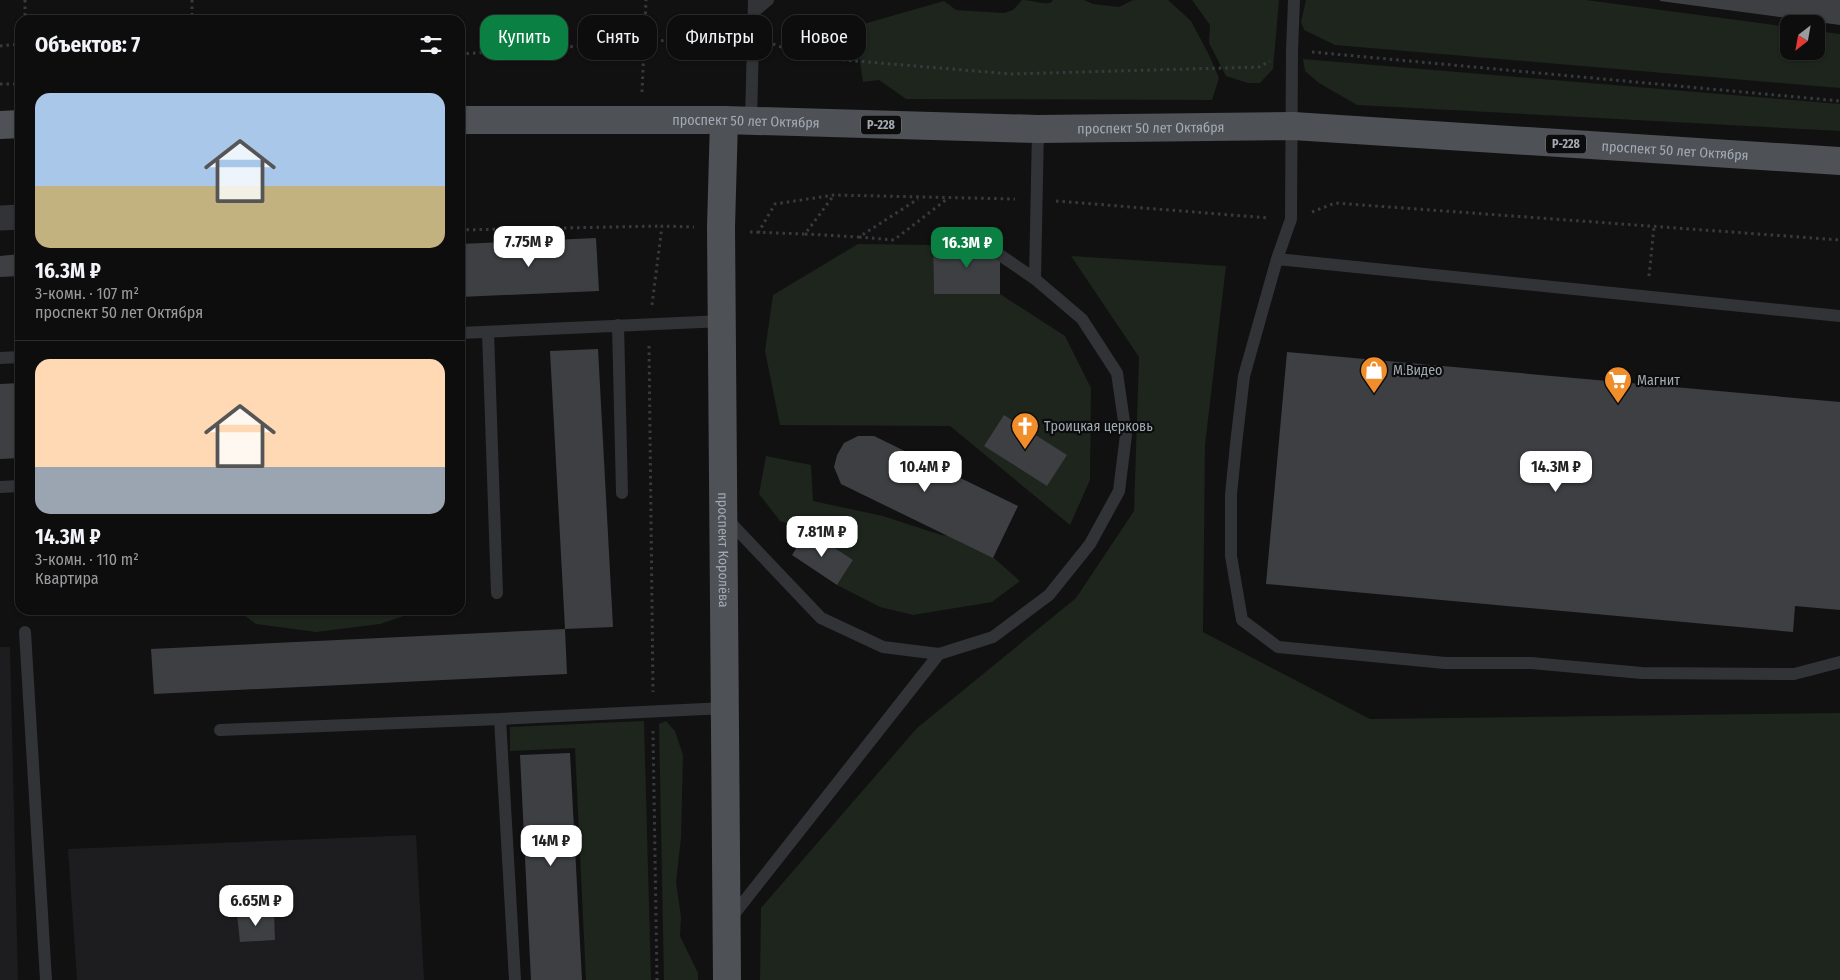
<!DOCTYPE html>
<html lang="ru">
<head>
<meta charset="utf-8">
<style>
	body { margin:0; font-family:"Fira Sans Condensed",sans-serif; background:#161617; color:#f1f3f6; height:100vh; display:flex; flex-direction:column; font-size:19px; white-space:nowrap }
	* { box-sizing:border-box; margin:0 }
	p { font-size:16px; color:#9a9c9e }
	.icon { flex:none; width:28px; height:28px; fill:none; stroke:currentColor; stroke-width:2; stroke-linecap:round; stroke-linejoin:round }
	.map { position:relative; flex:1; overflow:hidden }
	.details { position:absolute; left:15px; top:15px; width:450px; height:600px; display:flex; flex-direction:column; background:#0d0d0e; border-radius:15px; box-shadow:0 1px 4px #0004,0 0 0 1px #2d2d2e }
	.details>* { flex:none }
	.guide { position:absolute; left:480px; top:15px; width:475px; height:45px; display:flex; gap:10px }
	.needle { width:32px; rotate:211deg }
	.controls { position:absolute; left:1780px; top:15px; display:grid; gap:10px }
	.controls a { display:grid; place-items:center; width:45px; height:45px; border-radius:10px; background:#0d0d0e; box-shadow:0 1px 4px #0004,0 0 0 1px #2d2d2e; font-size:25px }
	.price { position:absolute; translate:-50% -42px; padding:0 11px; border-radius:10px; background:#fff; color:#222; font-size:16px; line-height:32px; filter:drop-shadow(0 1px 2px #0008) }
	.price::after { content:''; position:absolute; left:50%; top:30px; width:15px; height:11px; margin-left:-8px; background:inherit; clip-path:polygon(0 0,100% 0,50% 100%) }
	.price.current { background:#0b8043; color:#fff }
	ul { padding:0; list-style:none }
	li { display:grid; align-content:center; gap:10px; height:265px; padding:0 20px }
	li+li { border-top:1px solid #2d2d2e }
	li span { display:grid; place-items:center; height:155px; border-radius:15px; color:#555 }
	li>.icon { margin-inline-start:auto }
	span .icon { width:90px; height:90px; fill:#fffc; stroke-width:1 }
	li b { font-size:21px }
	h2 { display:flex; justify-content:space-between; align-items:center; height:60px; padding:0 20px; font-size:21px }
	.tag { padding:0 18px; border-radius:15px; background:#0d0d0e; box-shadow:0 1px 4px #0004,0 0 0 1px #2d2d2e; font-size:18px; line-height:45px }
	.tag.current { background:#0b8043; color:#fff }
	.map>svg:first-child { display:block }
	.built { fill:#1d1d1f }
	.green { fill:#1d251d }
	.building { fill:#3d3f42 }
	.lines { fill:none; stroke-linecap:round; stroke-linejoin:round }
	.path { stroke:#383b3e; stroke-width:3; stroke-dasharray:2.5 4; stroke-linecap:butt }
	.lane { stroke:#323337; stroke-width:12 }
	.street { stroke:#323337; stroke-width:25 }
	.primary { stroke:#4e5156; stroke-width:28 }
	.labels { text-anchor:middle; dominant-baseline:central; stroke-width:4.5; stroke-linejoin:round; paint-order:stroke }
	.shield { fill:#0c0c0d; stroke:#757b81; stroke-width:1 }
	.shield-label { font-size:12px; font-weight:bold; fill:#a2aab3 }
	.street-label { font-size:14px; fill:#a2aab3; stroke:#0c0c0d }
	.poi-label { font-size:14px; fill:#a2aab3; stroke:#0c0c0d; text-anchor:start }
</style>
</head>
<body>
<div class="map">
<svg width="1840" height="980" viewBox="0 0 1840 980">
	<rect width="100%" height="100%" fill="#111112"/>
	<path class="built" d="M0,647H10L18,980H0Z
		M416,835L424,980H77L68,849Z"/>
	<path class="green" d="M1022,0C1032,0 1040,4 1050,3L1053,0H1084L1093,4L1119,7L1133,0H1168L1191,21L1209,55L1219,78L1212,100L906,99L879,80L863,82L858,49L846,29L944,1L956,10L1004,13L1013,10Z
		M1192,0H1279L1273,69L1260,83H1248L1226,76L1209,43L1210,25Z
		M1306,0H1586L1789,27V51H1816V31L1840,34V88L1335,45L1304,30L1301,22Z
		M1303,59L1840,104V131L1357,105L1319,83L1305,71Z
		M858,244L933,245L934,294H1000L1065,336L1091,388L1090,480L1070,525L950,426L780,425L765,351L773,295Z
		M1071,256L1226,266L1205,445L1203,632L1370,719L1840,713V980H760L761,908L917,728L1076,598L1134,511L1139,357Z
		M766,456L811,465L813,501L883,516L941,535L970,537L1020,581L992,602L913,615L880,607L837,585L853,560L808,530L780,521L759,494Z
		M237,610H422L380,624L316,632L256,624Z
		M644,721L651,980H586L575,748L510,751V727Z
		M666,721L675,731L683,755L681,838L676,882L681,917L680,936L698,973V980H664L659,724Z"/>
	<path class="building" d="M1660,0H1840V25L1660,1Z
		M596,238L599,291L460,297V244Z
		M933,245H1000V294H934Z
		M20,254V276L0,277V256Z
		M598,349L613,627L565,629L567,674L154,694L151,649L565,629L550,351Z
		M1287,352L1840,402V610L1795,606L1793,632L1266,584Z
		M20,383V458L0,459V384Z
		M1004,415L1067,455L1047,486L984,446Z
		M858,436H874L1018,506L993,558L841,484L834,467L837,455L844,443Z
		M808,530L853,560L837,585L792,555Z
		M570,753L582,980H531L520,755Z
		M274,912L275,940L240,942L237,914Z"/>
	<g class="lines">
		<path class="path" d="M25,0V20
			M192,0V20
			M773,44L789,50L832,59L1011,74L1259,67L1270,61
			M0,46L20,44
			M1312,52L1840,101
			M460,54L734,36
			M0,84H20
			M642,92L646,0
			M1056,201L1269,218
			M1312,212L1335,203L1840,240
			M460,230L662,226
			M750,232L805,234L834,195
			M758,233L775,204L834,195L1015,199
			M805,234L859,237L918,199
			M859,237L894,240L947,199
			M1649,276L1654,227
			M652,305L662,226L694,227
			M649,346L653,692
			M653,731L657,980"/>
		<path class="lane" d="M1294,0L1292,51L1291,219L1277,259L1244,376L1236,444L1231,495V556L1242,620L1278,647L1445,663H1531L1642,673L1794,674L1840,662
			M754,12L768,0
			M751,121L754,0
			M1277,259L1840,316
			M1035,279L1038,129
			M618,325L622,493
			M488,332L497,593
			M460,333L723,321
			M0,358L20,357
			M0,487L20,486
			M725,517L821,618L883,647L939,654L993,637L1049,595L1090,544L1119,491L1126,435L1117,373L1082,319L1035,279L1000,255
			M25,632L46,980
			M220,730L500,719
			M731,918L939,654
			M515,980L500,719L725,708"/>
		<path class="street" d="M0,218L20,217"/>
		<g class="primary">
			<path id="s1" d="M460,120H724L1038,129L1293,126L1840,161"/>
			<path id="s2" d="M724,120L721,227L727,980"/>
			<path d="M0,125L20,124"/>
		</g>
	</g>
	<defs>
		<g id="shop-pin" transform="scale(1.4375)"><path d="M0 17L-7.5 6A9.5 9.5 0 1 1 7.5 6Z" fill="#f18e2a" stroke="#0c0c0d"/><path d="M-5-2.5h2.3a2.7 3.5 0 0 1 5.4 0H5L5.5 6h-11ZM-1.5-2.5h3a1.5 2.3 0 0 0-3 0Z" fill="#fff"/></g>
		<g id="supermarket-pin" transform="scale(1.4375)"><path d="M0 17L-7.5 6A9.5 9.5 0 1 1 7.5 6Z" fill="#f18e2a" stroke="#0c0c0d"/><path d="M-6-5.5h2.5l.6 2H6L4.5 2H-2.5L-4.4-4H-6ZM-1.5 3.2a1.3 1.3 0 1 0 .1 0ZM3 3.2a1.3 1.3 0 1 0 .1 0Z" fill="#fff"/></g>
		<g id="church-pin" transform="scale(1.4375)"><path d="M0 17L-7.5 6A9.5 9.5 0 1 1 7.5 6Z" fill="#f18e2a" stroke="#0c0c0d"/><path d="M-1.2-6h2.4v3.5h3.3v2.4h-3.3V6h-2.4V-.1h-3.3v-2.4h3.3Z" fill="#fff"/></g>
	</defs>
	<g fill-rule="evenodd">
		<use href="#shop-pin" x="1374" y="370"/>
		<use href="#supermarket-pin" x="1618" y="380"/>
		<use href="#church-pin" x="1025" y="426"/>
	</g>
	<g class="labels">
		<g class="shield">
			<rect x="861" y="115.5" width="40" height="19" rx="4"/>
			<rect x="1546" y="134.5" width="40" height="19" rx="4"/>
		</g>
		<g class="shield-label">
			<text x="881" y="125">Р-228</text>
			<text x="1566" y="144">Р-228</text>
		</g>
		<g class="street-label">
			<text stroke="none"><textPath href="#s1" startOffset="286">проспект 50 лет Октября</textPath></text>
			<text stroke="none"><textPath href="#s1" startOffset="691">проспект 50 лет Октября</textPath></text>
			<text stroke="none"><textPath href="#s1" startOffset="1216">проспект 50 лет Октября</textPath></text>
			<text stroke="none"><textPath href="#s2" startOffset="430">проспект Королёва</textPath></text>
		</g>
		<g class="poi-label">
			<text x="1393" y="370">М.Видео</text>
			<text x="1637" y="380">Магнит</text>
			<text x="1044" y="426">Троицкая церковь</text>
		</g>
	</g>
</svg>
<div class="controls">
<a><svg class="needle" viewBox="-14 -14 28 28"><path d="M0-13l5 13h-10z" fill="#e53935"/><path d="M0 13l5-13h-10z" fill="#9a9c9e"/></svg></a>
</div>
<b class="price" style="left:529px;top:268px">7.75M ₽</b>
<b class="price current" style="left:967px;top:269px">16.3M ₽</b>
<b class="price" style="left:925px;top:493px">10.4M ₽</b>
<b class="price" style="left:1556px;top:493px">14.3M ₽</b>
<b class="price" style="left:822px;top:558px">7.81M ₽</b>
<b class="price" style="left:551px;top:867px">14M ₽</b>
<b class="price" style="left:256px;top:927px">6.65M ₽</b>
<div class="guide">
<a class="tag current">Купить</a>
<a class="tag">Снять</a>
<a class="tag">Фильтры</a>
<a class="tag">Новое</a>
</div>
<section class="details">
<h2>Объектов: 7<svg class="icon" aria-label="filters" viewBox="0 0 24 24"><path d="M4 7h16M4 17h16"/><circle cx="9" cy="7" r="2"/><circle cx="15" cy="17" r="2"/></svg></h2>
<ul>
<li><span style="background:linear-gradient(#a9c7e8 60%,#c2b280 0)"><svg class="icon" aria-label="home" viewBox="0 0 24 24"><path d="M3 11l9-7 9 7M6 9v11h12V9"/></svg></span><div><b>16.3M ₽</b><p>3-комн. · 107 m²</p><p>проспект 50 лет Октября</p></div></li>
<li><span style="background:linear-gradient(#ffd9b3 70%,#9aa5b1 0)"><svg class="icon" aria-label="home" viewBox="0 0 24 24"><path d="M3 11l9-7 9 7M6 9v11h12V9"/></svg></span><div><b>14.3M ₽</b><p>3-комн. · 110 m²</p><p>Квартира</p></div></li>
</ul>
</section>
</div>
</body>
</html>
